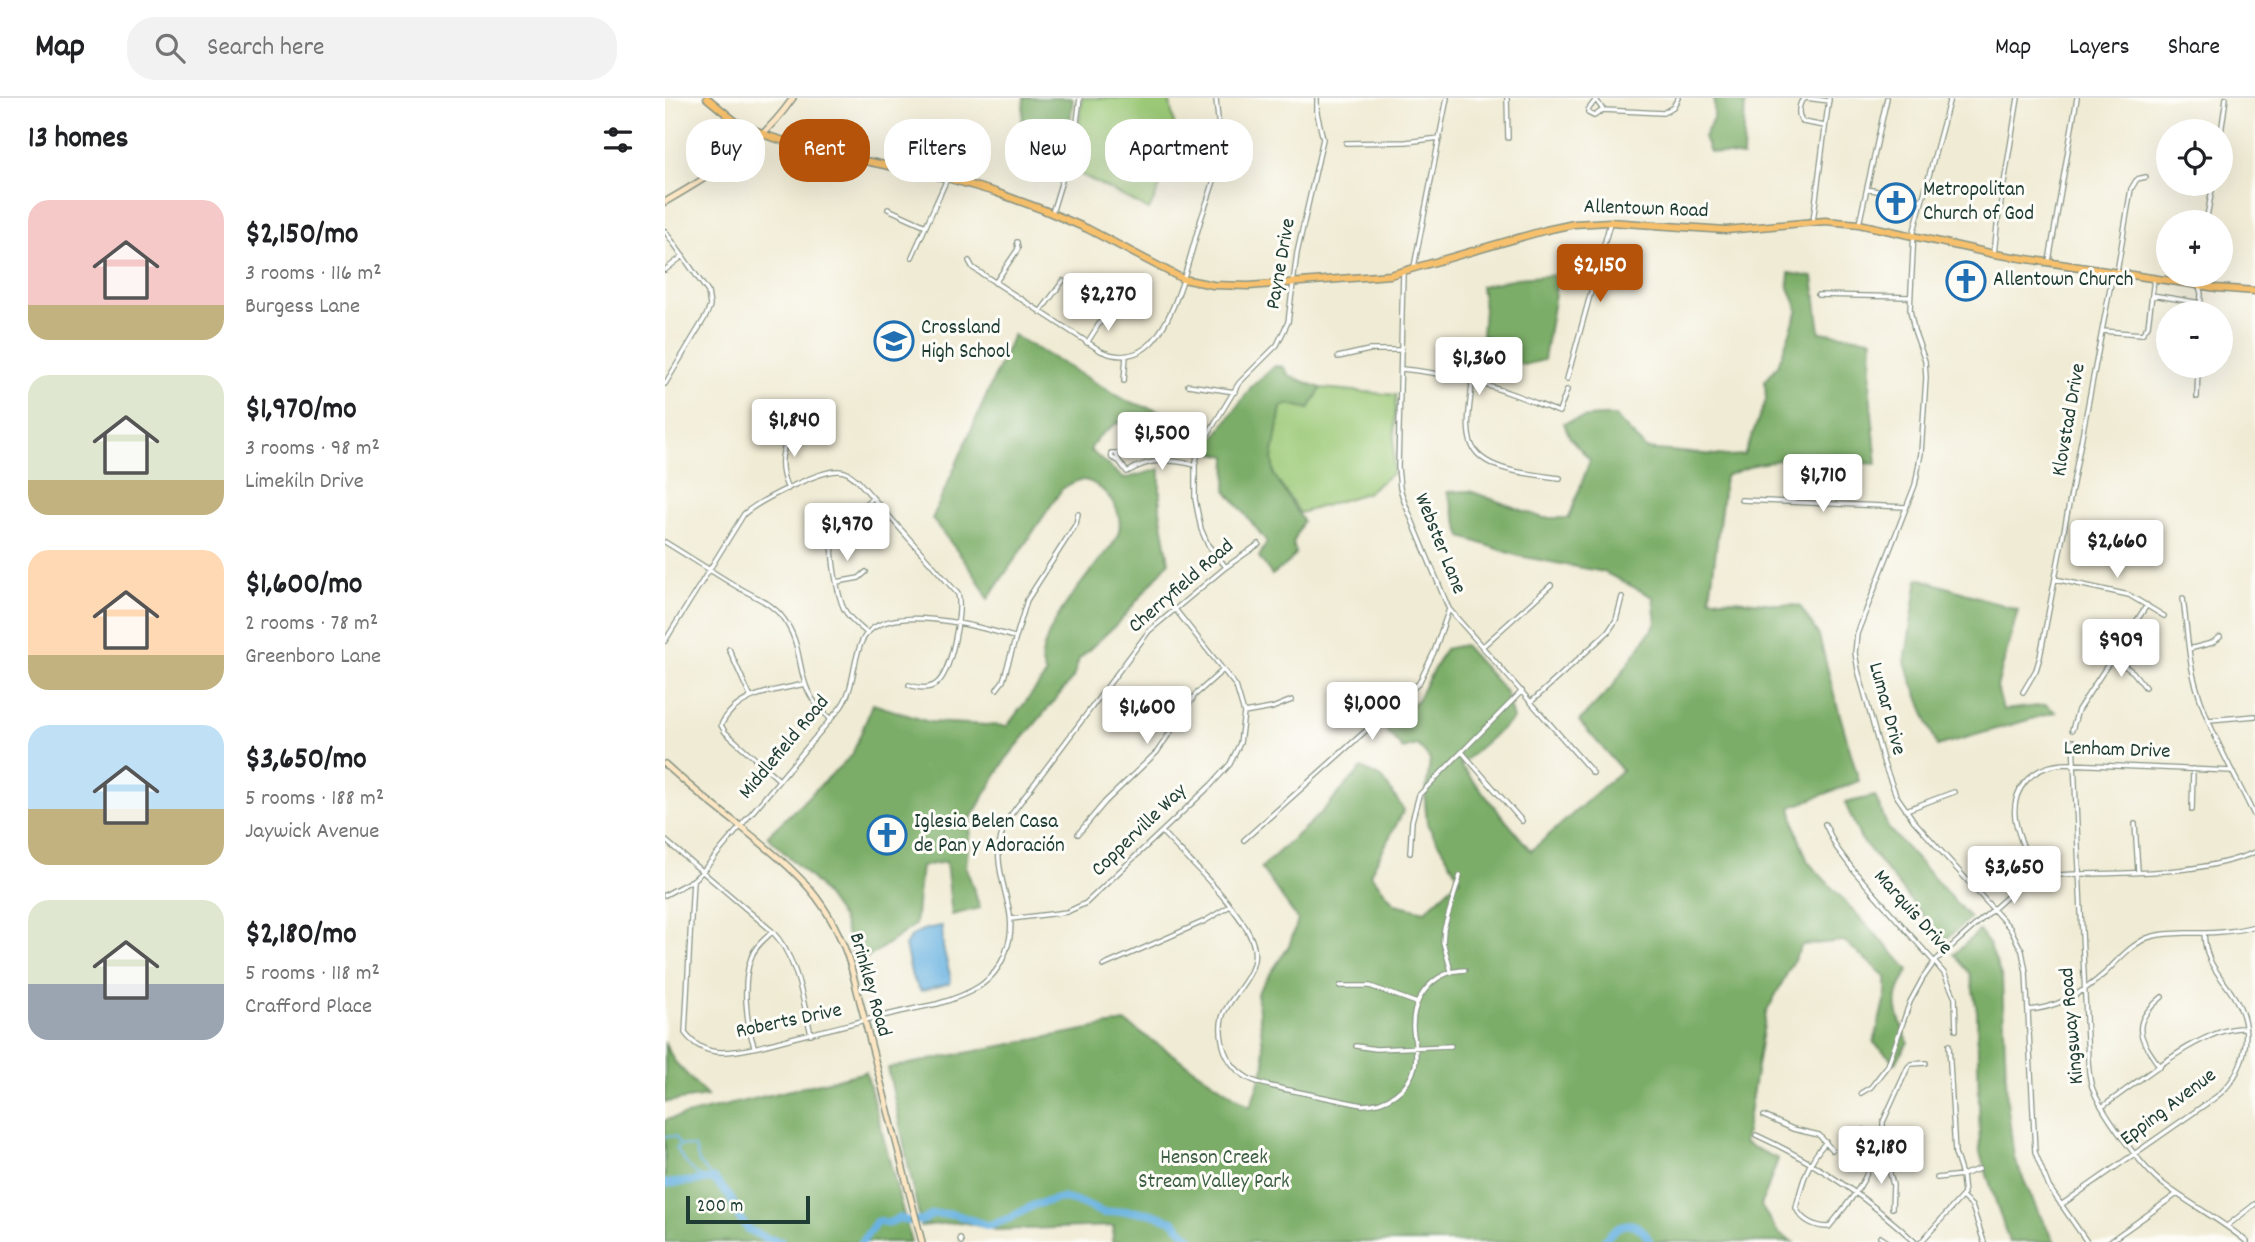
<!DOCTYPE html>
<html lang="en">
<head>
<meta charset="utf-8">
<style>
	body { margin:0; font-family:Dekko,sans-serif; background:#f2f2f2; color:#202124; height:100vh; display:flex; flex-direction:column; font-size:26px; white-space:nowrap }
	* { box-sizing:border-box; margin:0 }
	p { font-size:23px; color:#757577 }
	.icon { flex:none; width:38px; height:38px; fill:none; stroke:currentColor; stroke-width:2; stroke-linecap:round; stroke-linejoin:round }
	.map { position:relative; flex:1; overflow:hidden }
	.side { display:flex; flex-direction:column; background:#fff; width:665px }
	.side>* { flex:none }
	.hud { position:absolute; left:21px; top:21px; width:665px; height:63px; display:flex; gap:14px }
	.fabs { position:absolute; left:1491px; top:21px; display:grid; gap:14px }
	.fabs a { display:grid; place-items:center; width:77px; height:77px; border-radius:50%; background:#fff; box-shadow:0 7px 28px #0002; font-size:35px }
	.scale { position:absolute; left:21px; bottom:18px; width:124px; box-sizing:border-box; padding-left:7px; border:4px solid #1f3d34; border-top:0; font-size:19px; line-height:24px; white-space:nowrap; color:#1f3d34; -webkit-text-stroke:5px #fdfcf7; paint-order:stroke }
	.price { position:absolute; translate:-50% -60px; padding:0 16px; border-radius:7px; background:#fff; color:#222; font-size:23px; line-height:46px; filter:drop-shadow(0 2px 4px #0008) }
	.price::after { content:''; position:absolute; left:50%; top:42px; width:21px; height:16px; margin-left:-10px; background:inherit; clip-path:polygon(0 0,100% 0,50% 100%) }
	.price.on { background:#b45309; color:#fff }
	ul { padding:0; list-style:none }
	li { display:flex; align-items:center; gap:21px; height:175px; padding:0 28px }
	li span { display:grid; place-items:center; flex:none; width:196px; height:140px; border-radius:21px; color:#555 }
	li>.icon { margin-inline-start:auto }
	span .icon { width:84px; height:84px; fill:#fffc; stroke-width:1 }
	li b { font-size:30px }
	h2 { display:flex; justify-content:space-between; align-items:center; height:84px; padding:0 28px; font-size:30px }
	.tag { padding:0 24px; border-radius:28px; background:#fff; box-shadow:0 7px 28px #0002; font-size:24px; line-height:63px }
	.tag.on { background:#b45309; color:#fff }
	header { display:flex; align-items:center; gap:42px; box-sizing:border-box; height:98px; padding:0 35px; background:#fff; border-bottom:2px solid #e0e0e0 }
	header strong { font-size:33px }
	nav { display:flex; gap:38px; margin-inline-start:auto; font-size:24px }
	.search { width:490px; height:63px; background:#f2f2f2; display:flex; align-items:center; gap:18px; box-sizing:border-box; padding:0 24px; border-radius:28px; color:#757577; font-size:26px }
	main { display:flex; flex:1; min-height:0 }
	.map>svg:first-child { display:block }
	.green { fill:#9bc977; stroke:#5d8356; stroke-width:2 }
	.forest { fill:#7cad68; stroke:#4e754e; stroke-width:2 }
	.water { fill:#69b2e1; stroke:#44788a; stroke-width:2 }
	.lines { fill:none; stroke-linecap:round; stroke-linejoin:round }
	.stream { stroke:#69b2e1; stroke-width:2 }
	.river { stroke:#69b2e1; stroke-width:8 }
	.street-casing { stroke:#889484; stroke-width:6 }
	.secondary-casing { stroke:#889484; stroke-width:8 }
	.primary-casing { stroke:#889484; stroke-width:9 }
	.street { stroke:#fff; stroke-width:3.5 }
	.secondary { stroke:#fce6c4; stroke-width:5 }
	.primary { stroke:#f7c06c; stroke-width:6 }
	.labels { text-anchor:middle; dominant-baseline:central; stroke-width:6; stroke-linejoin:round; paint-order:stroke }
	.poi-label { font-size:21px; fill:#1f3d34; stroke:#fdfcf7; text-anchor:start }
	.street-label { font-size:21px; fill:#1f3d34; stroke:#fdfcf7 }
	.park-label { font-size:21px; fill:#3e6045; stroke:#fdfcf7 }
</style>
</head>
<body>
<header>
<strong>Map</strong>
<div class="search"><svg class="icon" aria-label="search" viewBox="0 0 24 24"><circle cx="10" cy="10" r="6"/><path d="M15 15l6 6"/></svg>Search here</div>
<nav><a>Map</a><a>Layers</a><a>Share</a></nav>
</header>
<main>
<section class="side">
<h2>13 homes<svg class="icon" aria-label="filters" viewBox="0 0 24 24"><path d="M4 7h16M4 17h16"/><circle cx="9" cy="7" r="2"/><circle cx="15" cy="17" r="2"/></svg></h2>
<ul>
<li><span style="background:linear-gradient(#f6c9c9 75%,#c2b280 0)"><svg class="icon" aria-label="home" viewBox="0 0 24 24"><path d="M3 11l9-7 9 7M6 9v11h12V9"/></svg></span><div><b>$2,150/mo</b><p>3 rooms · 116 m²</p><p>Burgess Lane</p></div></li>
<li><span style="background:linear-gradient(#dfe7d0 75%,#c2b280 0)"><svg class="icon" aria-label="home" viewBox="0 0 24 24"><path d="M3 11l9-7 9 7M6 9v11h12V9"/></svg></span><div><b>$1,970/mo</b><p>3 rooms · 98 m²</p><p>Limekiln Drive</p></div></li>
<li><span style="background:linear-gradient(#ffd9b3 75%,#c2b280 0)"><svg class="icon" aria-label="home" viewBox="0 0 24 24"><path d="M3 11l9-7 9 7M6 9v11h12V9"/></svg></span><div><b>$1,600/mo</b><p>2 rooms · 78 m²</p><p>Greenboro Lane</p></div></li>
<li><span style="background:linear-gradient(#bfe0f5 60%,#c2b280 0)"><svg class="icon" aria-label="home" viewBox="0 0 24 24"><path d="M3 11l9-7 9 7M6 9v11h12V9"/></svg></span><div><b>$3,650/mo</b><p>5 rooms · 188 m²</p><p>Jaywick Avenue</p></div></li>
<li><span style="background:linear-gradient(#dfe7d0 60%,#9aa5b1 0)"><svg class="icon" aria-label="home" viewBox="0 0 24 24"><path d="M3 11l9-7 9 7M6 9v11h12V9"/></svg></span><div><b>$2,180/mo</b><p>5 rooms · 118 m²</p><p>Crafford Place</p></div></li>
</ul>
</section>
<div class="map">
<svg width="1590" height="1144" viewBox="0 0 1590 1144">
	<rect width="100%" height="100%" fill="#fdfcf7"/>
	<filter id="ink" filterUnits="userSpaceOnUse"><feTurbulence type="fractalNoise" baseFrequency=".0143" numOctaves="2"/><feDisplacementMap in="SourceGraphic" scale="14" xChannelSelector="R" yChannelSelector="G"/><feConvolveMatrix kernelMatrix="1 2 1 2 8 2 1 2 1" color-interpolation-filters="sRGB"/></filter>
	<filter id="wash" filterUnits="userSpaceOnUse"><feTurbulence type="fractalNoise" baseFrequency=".00686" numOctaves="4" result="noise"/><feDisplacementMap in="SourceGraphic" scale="28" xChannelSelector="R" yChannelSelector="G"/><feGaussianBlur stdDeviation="1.57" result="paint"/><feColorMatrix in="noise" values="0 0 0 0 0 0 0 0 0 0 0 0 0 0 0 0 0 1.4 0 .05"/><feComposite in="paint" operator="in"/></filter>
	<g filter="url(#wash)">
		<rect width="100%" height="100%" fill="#f0ebd4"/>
		<path class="green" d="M417,0H504L513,45L503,72L484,112L405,71L413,38Z
			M656,290L731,297L728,375L701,395L635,415L609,377L607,360L616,309L624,306L644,310Z"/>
		<path class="forest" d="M359,0H408L403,40L357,25Z
			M1049,0H1080L1078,59L1045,54L1039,39L1049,19Z
			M1124,175L1148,179L1155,234L1207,241L1205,294L1212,366L1124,360L1089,367L1060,378L1045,500L1135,508L1154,538L1170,600L1194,683L1126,709L1132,735L1143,764L1244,872C1224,903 1231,912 1243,944L1231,965L1209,945L1221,895V879L1179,843L1137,847L1101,915L1079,1045L1113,1061L1096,1108L1114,1136L1128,1144H447L449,1128L331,1132L296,1124L256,1128L223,970L460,924L585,1009L600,967L592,895L624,848L633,822L596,770L655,716L697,670L718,681L739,712L705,776L730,806L760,813L795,781L762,726L760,703L765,662L753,647L738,651L719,630L752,602L780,551L799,547L841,594L848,621L795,667L866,753L957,672L914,623L947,589L991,525L988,499L939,474L854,458L797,439L782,394L805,393L878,420H904L925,362L905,340L899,325C916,319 932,317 950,318L981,351L1063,358L1079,357L1101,302L1100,283L1113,267L1133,212L1123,187Z
			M893,177L879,262L859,267L836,261V246L817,237L819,211L816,188L851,180Z
			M348,237L462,303L497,314L491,324L474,327L452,325L432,340L425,352L459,381L495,371V412L504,464L456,522L414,561L408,580L341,661L306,720L301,769L315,810L287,817L281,764L256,768L250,827L191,868L177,821L153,787L102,738L187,657L208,606L264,624L342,628L381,577C379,571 375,563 377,557C383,524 413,490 433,464C441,455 451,445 454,433C458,414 445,397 431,387C418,378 409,383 397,391L323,501C309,471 287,447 267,421Z
			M610,268L618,269L625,278L656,290L644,311L624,306L616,309L607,360L609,377L638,423L628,445L631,455L624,464L607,477L594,459L602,444L561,392L562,358L540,353L587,288Z
			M1253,480L1353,512L1332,589L1338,612L1381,607L1391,614L1272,648L1240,565Z
			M1210,698L1223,730L1305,820L1279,843L1196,741L1180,705Z
			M1314,833L1324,846L1337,880L1342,1003L1349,1060L1373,1114L1390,1144H1344L1315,1055L1312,913L1305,876L1289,856Z
			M0,946L10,964L42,998L0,1004Z
			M201,974L246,1144H0V1022Z"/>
		<path class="water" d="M277,828L278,849L286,881L285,885L256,893L247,879L240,848C248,832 260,831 277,828Z"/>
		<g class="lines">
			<path class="stream" d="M0,1039L10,1038L15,1047L11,1050C18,1062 29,1077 42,1082
				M16,1047L30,1049L34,1065L49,1081"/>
			<path class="river" d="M0,1086L49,1081L65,1099L75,1121L84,1132L100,1140L116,1144
				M197,1144L211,1124L216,1123L222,1126L234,1120L243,1123L259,1122L268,1116H289L324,1128L345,1120L369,1107L396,1100L416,1105L438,1115L460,1113L484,1115L508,1123L529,1144
				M939,1144C953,1122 972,1119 985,1144"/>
		</g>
	</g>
	<g filter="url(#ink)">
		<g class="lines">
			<g class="street-casing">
				<path id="street" d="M842,0L843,40
					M932,0L923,12V15L929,18L938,12
					M1285,0L1249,133L1245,212L1249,232L1260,263L1261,280L1256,355L1250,387L1192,536L1190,555L1193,572L1219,666L1231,697L1249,723L1345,830L1357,853L1361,874L1370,1054L1384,1089L1422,1144
					M932,3L938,12L998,15L1008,9L1013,0
					M1160,28L1138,24C1133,18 1133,11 1136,4L1141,0L1164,3
					M1556,35L1561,0
					M681,45L741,44L775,40
					M1202,91L1257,102
					M223,111L261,128
					M387,115L410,40L415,0
					M1148,123L1164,0
					M1541,124L1548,86
					M1194,126L1222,0
					M0,133L43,194L45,208L41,218L0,286
					M1329,156L1332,128L1353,0
					M247,159L282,81
					M304,163L308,170L436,253C454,261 472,259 486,245C512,218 525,157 536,121C543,100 553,76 555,54C556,36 552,18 551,0
					M1384,163L1412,0
					M749,169L782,0
					M0,172L18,158
					M738,174L733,369L735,390L739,403L784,511L928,675
					M1452,174L1466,91L1472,81L1481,79
					M1532,177L1536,196L1535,215
					M330,185L353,151L352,144
					M1153,197L1245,199
					M1487,197L1536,205
					M375,214L398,183
					M1437,233L1477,236L1483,228L1489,181
					M422,245L441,215L448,209
					M673,259L704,252H737
					M737,271C777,275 816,284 853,298C867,303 880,309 894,314L902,292
					M902,281L945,125
					M459,283L461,258
					M807,284C806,303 800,327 806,345C816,374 868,376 895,380
					M523,287L570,294
					M1532,299L1533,268
					M454,363L451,355H446L447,360L454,363L462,374C485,360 504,361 530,367
					M123,391C113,370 114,345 134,330
					M1076,402L1241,409
					M0,444C23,458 46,473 69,487C86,497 106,504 118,520C144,554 125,589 166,621
					M561,469L543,447L536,431L530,401V367L534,351L574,285L612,247L623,224L632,155L658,41L652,15V0
					M1390,481L1464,497L1499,518
					M172,484L194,480L201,474
					M1518,500C1522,530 1523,562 1532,591C1545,635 1570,677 1590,719
					M202,535C194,528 184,521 179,511C173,499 164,453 169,440C175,425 195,411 207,400
					M0,543L79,416C94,403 154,372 174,373C182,373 187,378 193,383L293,496C298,513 286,576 271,586C263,592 253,590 244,587
					M817,549L886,487
					M64,551L85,598
					M1524,551L1547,545L1555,539
					M1448,560L1468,574L1480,589
					M332,591L338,583L362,502L411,426L413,416
					M1358,594L1371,572L1375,559L1448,175
					M866,604L943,534L951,522L957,499
					M579,615L607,610L627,602
					M1544,622L1590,618
					M1407,632L1413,612L1482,507
					M1408,643L1423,962C1424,973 1424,984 1429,994C1439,1017 1477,1070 1497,1085C1524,1106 1555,1121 1582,1144
					M797,654L857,723
					M113,681L60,634L56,627C72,595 109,593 140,586
					M1241,712L1289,694
					M1527,712L1528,671
					M1160,726L1171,749L1189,773L1279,875L1290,900L1291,932
					M1470,726L1473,773
					M497,734C521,760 584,818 589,850C593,875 572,891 561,911C555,920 555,931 557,942C559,958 569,972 583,980C595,987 610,989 624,992C648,997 672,1002 697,1007C721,1007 744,992 750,968C753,955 749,942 748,930C747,899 769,873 800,872
					M413,736L440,704L492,654L530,597L558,572
					M0,742L107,833C133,861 137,900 146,936
					M579,742L754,585L769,554L784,511
					M745,755L747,723L754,697L857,593
					M1370,781C1362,750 1335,714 1360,684C1372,670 1387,666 1404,666L1567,673
					M28,782L20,935C29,947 42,954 57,954C79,954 108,945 131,939C178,928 225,915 272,906C303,897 330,886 341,853C346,840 347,825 344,811C337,778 326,756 342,722L484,533L561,469L594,446
					M0,797L28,782L37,774L176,609C190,589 187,564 197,543C217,501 316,529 349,539
					M346,821L402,814L421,805L546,687L565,666L575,645L579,615L571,588L510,511
					M438,868L540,823L565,808
					M786,873L778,844L779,831L795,778
					M675,888H705L752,905
					M1363,912C1392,910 1419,894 1440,875C1453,862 1465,848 1482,840C1494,835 1507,836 1520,835C1543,835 1567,835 1590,828
					M89,948C81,924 77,884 86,860C89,849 100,841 107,834
					M691,948L711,951L786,948
					M1495,969C1473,938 1465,926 1497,899
					M1196,995L1206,989L1223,967L1245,904L1258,880L1270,863L1352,790L1370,781L1389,777C1453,774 1531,779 1590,754
					M1437,1009C1471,986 1539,927 1580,930
					M1099,1018L1128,1031L1154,1037L1167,1052
					M1091,1037C1150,1064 1203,1100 1250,1144
					M1161,1044C1143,1063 1137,1084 1131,1110C1137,1123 1150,1129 1164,1129C1177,1112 1206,1081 1206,1059C1206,1049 1202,1040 1199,1032
					M1206,1062L1221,1063
					M1272,1080L1297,1077L1314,1071
					M1298,1100L1307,1108L1319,1144
					M1396,1107L1551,999C1580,976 1590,934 1571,902C1555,875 1541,869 1539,835
					M1227,1110L1228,1087L1218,1048V1024L1243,969L1246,966L1261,965
					M1562,1128L1590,1106
					M1215,1139L1223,1144
					M295,1140L296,1144
					M1256,1144L1299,1096L1297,1077L1290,1055L1284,947
					M1444,1144L1512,1096"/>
			</g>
			<g class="secondary-casing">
				<path id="secondary" d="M0,104C50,75 94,49 128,0
					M0,666C24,688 49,708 75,728C128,771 165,799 186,869L257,1144"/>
			</g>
			<g class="primary-casing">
				<path id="primary" d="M42,0L71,24L106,39L157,54L282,80L330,94L379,112L423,131L518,181L548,187L584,188L725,177L881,132L909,126L945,124L1061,132L1160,123L1194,126L1329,156L1552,190L1590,193"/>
			</g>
			<use href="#street" class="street"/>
			<use href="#secondary" class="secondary"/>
			<use href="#primary" class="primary"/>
		</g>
	</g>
	<defs>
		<g id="church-ring" transform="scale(2.0125)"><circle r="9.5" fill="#fdfcf7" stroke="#1f6fb2" stroke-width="1.5"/><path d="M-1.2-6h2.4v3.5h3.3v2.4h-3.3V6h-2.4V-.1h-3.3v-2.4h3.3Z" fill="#1f6fb2"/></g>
		<g id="school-ring" transform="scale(2.0125)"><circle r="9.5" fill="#fdfcf7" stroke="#1f6fb2" stroke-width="1.5"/><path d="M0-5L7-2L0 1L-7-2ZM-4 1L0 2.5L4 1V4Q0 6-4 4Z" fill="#1f6fb2"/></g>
	</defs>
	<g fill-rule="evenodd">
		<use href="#church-ring" x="1231" y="105"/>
		<use href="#church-ring" x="1301" y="183"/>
		<use href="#school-ring" x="229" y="243"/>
		<use href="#church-ring" x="222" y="737"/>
	</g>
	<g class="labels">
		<g class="poi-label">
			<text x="1258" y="93">Metropolitan<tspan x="1258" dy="24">Church of God</tspan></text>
			<text x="1328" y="183">Allentown Church</text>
			<text x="256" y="231">Crossland<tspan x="256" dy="24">High School</tspan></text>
			<text x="249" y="725">Iglesia Belen Casa<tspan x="249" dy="24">de Pan y Adoración</tspan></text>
		</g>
		<g class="street-label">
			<text transform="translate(981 112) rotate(2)">Allentown Road</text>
			<text transform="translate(617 166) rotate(-80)">Payne Drive</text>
			<text transform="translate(1405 322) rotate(-80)">Klovstad Drive</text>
			<text transform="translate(774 446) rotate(68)">Webster Lane</text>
			<text transform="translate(517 489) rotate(-41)">Cherryfield Road</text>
			<text transform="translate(1221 611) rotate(75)">Lumar Drive</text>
			<text transform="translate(120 650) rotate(-50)">Middlefield Road</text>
			<text transform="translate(1452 653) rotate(2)">Lenham Drive</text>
			<text transform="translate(475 733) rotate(-44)">Copperville Way</text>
			<text transform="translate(1247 815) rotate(48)">Marquis Drive</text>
			<text transform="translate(204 887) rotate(74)">Brinkley Road</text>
			<text transform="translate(124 924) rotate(-12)">Roberts Drive</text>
			<text transform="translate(1408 928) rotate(-95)">Kingsway Road</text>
			<text transform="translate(1504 1010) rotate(-37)">Epping Avenue</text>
		</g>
		<g class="park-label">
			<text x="549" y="1061">Henson Creek<tspan x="549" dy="24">Stream Valley Park</tspan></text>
		</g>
	</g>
</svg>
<div class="fabs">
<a><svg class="icon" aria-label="locate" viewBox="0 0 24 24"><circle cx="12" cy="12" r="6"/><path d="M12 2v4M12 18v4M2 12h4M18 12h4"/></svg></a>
<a>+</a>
<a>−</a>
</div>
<div class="scale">200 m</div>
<b class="price on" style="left:935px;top:206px">$2,150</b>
<b class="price" style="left:443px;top:235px">$2,270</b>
<b class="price" style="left:814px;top:299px">$1,360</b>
<b class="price" style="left:129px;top:361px">$1,840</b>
<b class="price" style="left:497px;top:374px">$1,500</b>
<b class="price" style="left:1158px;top:416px">$1,710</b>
<b class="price" style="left:182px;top:465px">$1,970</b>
<b class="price" style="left:1452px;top:482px">$2,660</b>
<b class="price" style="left:1456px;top:581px">$909</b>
<b class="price" style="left:707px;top:644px">$1,000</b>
<b class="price" style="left:482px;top:648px">$1,600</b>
<b class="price" style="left:1349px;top:808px">$3,650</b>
<b class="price" style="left:1216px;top:1088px">$2,180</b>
<div class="hud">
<a class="tag">Buy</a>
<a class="tag on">Rent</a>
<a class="tag">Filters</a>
<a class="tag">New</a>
<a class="tag">Apartment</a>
</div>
</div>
</main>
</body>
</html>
